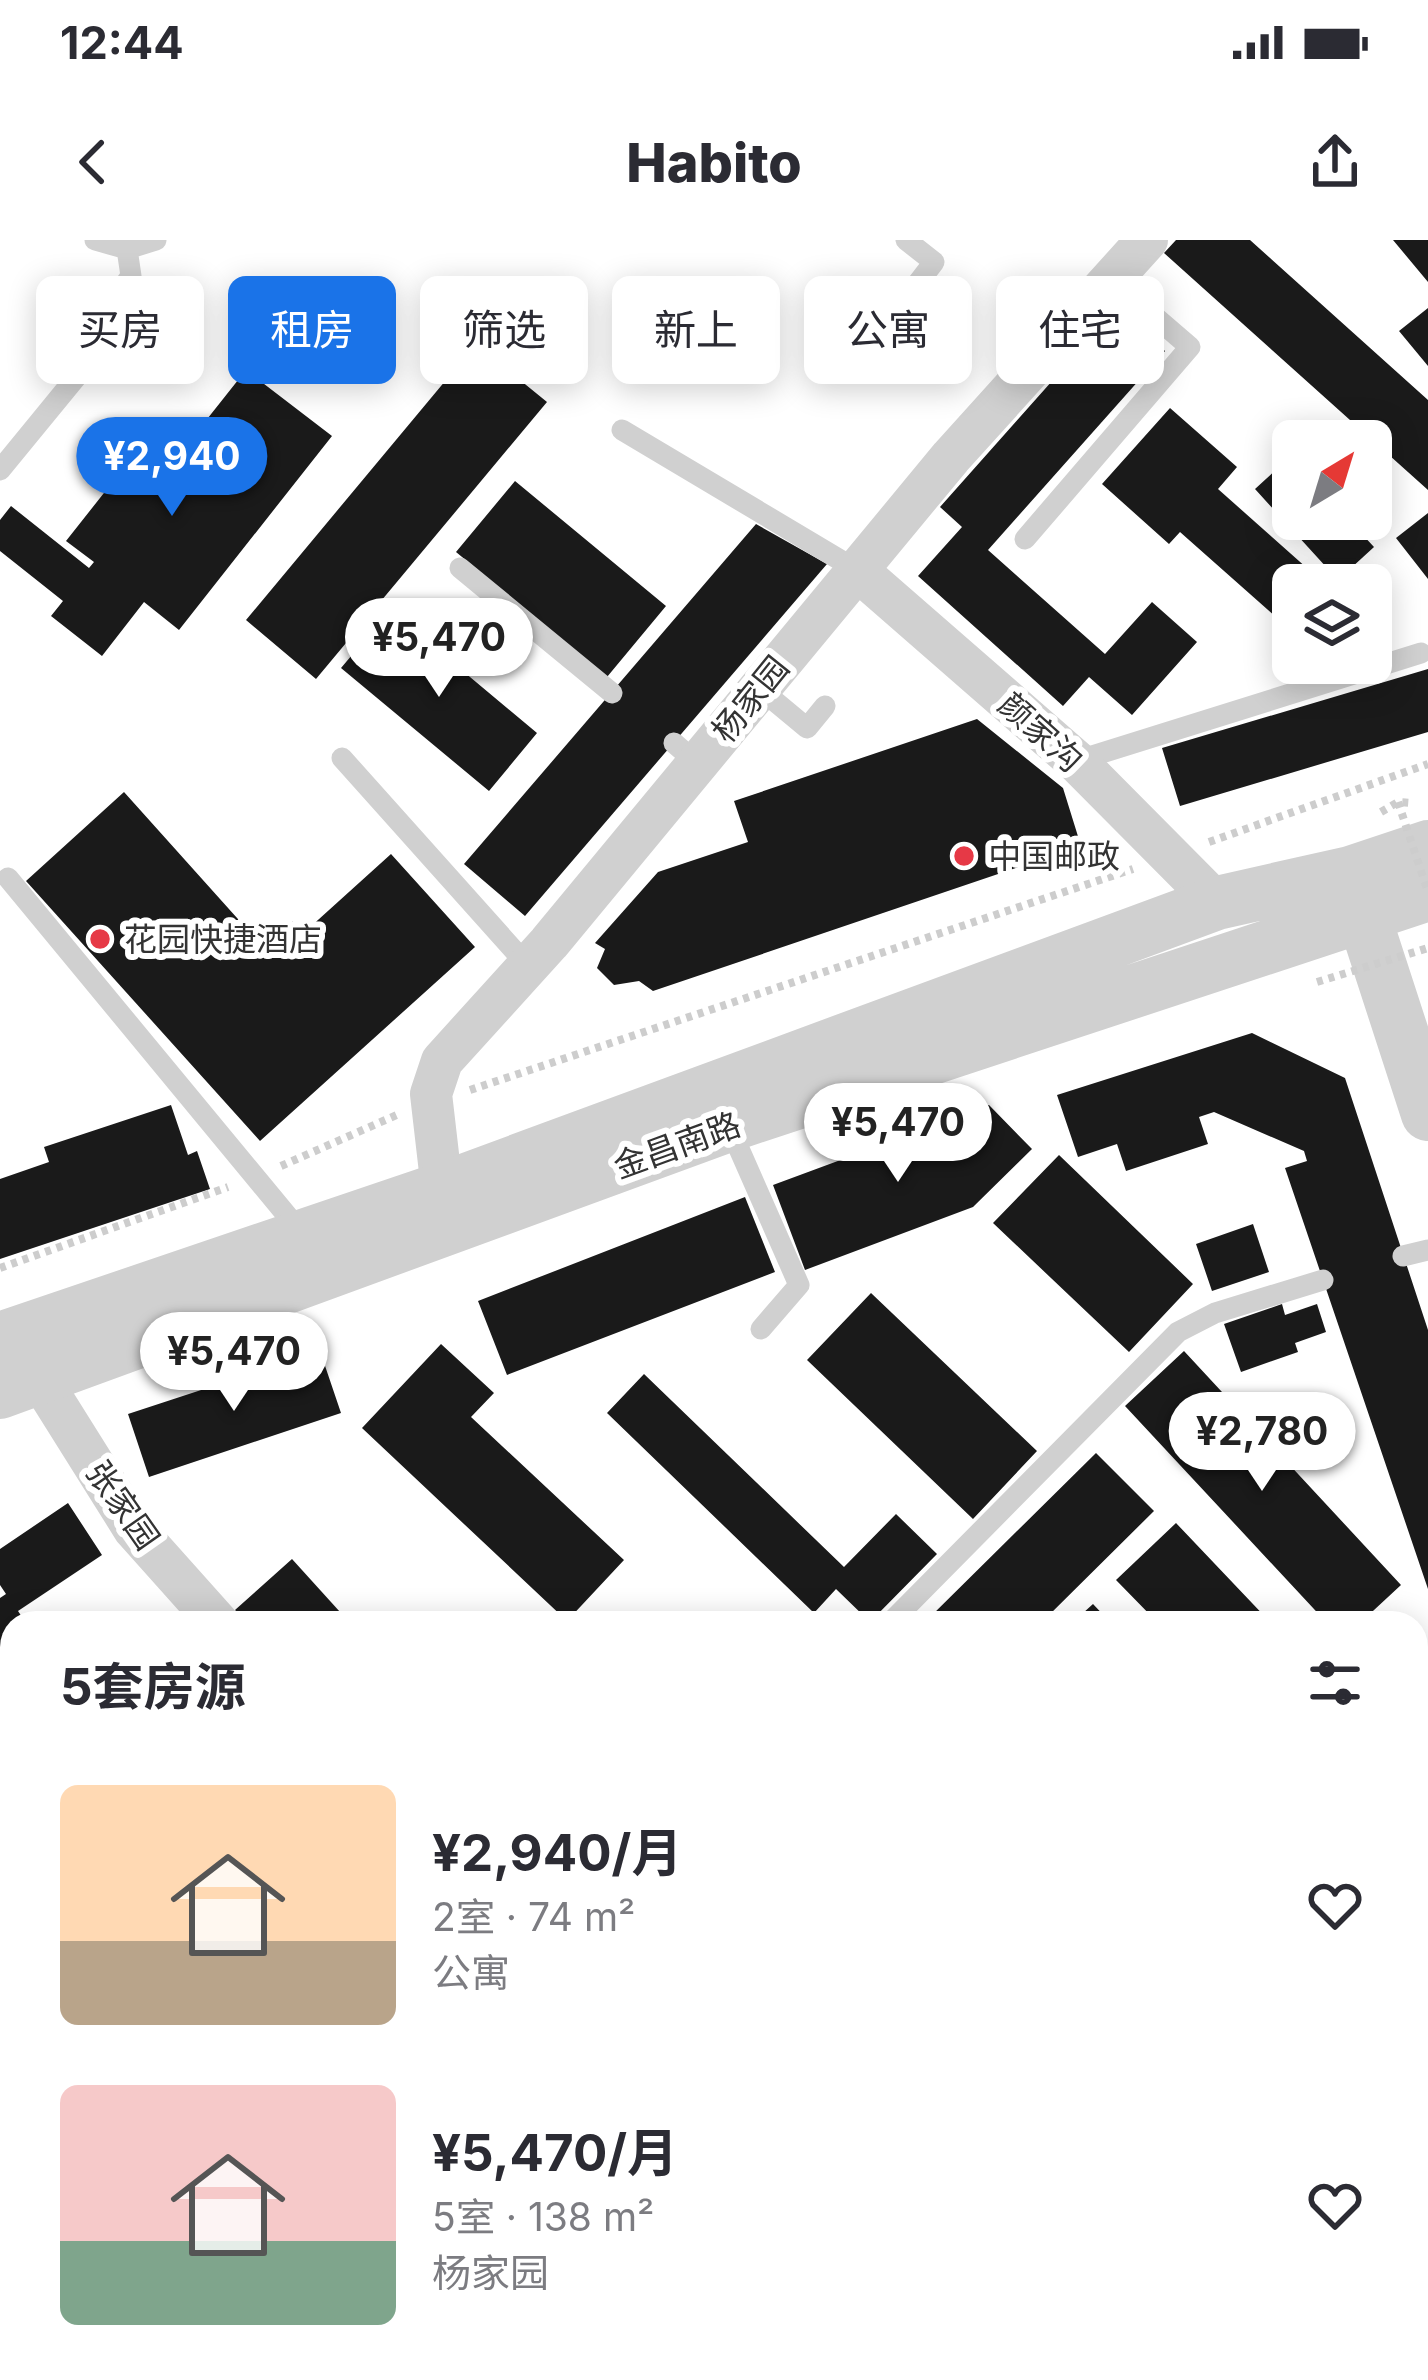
<!DOCTYPE html>
<html lang="zh">
<head>
<meta charset="utf-8">
<style>
	body { margin:0; font-family:Inter,"Noto Sans SC",sans-serif; background:#f7f7f7; color:#2b2b33; height:100vh; display:flex; flex-direction:column; font-size:45px; white-space:nowrap }
	* { box-sizing:border-box; margin:0 }
	p { font-size:39px; color:#7c7c81 }
	.icon { flex:none; width:66px; height:66px; fill:none; stroke:currentColor; stroke-width:2; stroke-linecap:round; stroke-linejoin:round }
	.map { position:relative; flex:1; overflow:hidden }
	.sheet { position:absolute; left:0px; top:1371px; width:1428px; height:771px; display:flex; flex-direction:column; background:#fff; border-radius:36px 36px 0 0; box-shadow:0 6px 30px #0003 }
	.sheet>* { flex:none }
	.hud { position:absolute; left:36px; top:36px; width:1356px; height:108px; display:flex; gap:24px }
	.needle { width:78px; rotate:38deg }
	.tools { position:absolute; left:1272px; top:180px; display:grid; gap:24px }
	.tools a { display:grid; place-items:center; width:120px; height:120px; border-radius:18px; background:#fff; box-shadow:0 6px 30px #0003; font-size:60px }
	.price { position:absolute; translate:-50% -102px; padding:0 27px; border-radius:42px; background:#fff; color:#222; font-size:39px; line-height:78px; filter:drop-shadow(0 3px 6px #0008) }
	.price::after { content:''; position:absolute; left:50%; top:72px; width:36px; height:27px; margin-left:-18px; background:inherit; clip-path:polygon(0 0,100% 0,50% 100%) }
	.price.active { background:#1a73e8; color:#fff }
	ul { padding:0; list-style:none }
	li { display:flex; align-items:center; gap:36px; height:300px; padding:0 60px }
	li span { display:grid; place-items:center; flex:none; width:336px; height:240px; border-radius:18px; color:#555 }
	li>.icon { margin-inline-start:auto }
	span .icon { width:144px; height:144px; fill:#fffc; stroke-width:1 }
	li b { font-size:51px }
	h2 { display:flex; justify-content:space-between; align-items:center; height:144px; padding:0 60px; font-size:51px }
	.pill { padding:0 42px; border-radius:18px; background:#fff; box-shadow:0 6px 30px #0003; font-size:42px; line-height:108px }
	.pill.active { background:#1a73e8; color:#fff }
	.status { display:flex; justify-content:space-between; align-items:center; height:84px; padding:0 60px; background:#fff; direction:ltr }
	.status svg { height:33px; fill:currentColor }
	header { display:flex; justify-content:space-between; align-items:center; height:156px; padding:0 60px; background:#fff; font-size:54px; font-weight:800 }
	.map>svg:first-child { display:block }
	.building { fill:#1a1a1a }
	.lines { fill:none; stroke-linecap:round; stroke-linejoin:round }
	.path { stroke:#cdcdcd; stroke-width:8; stroke-dasharray:6 6; stroke-linecap:butt }
	.service { stroke:#d0d0d0; stroke-width:21 }
	.minor { stroke:#d0d0d0; stroke-width:42 }
	.tertiary { stroke:#d0d0d0; stroke-width:54 }
	.path-bridge { stroke:#cdcdcd; stroke-width:8; stroke-dasharray:6 6; stroke-linecap:butt }
	.poi-dot { fill:#e63946; stroke:#fff; stroke-width:4.5 }
	.labels { text-anchor:middle; dominant-baseline:central; stroke-width:12; stroke-linejoin:round; paint-order:stroke }
	.street-label { font-size:33px; fill:#333; stroke:#fff }
	.poi-label { font-size:33px; fill:#333; stroke:#fff; text-anchor:start }
</style>
</head>
<body>
<div class="status"><b>12:44</b><svg viewBox="0 0 49 12"><path d="M0 12V9h3v3zM5 12V6h3v6zM10 12V3h3v9zM15 12V0h3v12zM26 1h20v11H26zM47 4h2v5h-2z"/></svg></div>
<header><svg class="icon" aria-label="back" viewBox="0 0 24 24"><path d="M15 5l-7 7 7 7"/></svg>Habito<svg class="icon" aria-label="share" viewBox="0 0 24 24"><path d="M12 15V3M7 8l5-5 5 5M5 13v7h14v-7"/></svg></header>
<div class="map">
<svg width="1428" height="2140" viewBox="0 0 1428 2140">
	<rect width="100%" height="100%" fill="#fff"/>
	<path class="building" d="M1176,0H1250L1428,160V250L1164,13Z
		M1393,0H1428V42Z
		M1117,68L1165,111L988,310L1105,414L1152,362L1197,402L1132,475L1089,437L1063,466L918,336L962,287L940,267Z
		M1428,68V126L1399,91Z
		M476,104L547,162L316,439L246,380Z
		M246,130L332,196L179,390L144,362L102,416L51,376L63,361L0,311V280L11,266L89,328L94,322L66,301L130,220L158,241Z
		M1170,168L1237,227L1218,249L1326,345H1293V392L1180,292L1169,304L1102,244Z
		M1290,217L1293,279H1348L1374,307L1338,340L1255,249Z
		M515,241L666,366L607,437L456,312Z
		M1428,273V339L1396,298Z
		M756,284L827,324L525,676L464,624Z
		M390,370L537,493L489,551L341,428Z
		M1428,429V492L1180,566L1162,508Z
		M977,479L1063,548L1081,606L653,751L639,741L614,745L597,728L605,709L595,703L658,632L748,602L734,561Z
		M124,552L246,688L289,680L308,689L391,614L475,707L260,901L26,641Z
		M1252,793L1345,838L1428,1090V1349L1285,928L1307,921L1304,911L1214,872L1199,877L1208,904L1126,931L1117,904L1078,917L1057,855Z
		M171,865L188,915L197,911L210,949L0,1019V939L49,922L44,907Z
		M989,865L1032,909L973,967L805,1030L773,945Z
		M1059,915L1193,1044L1129,1112L993,983Z
		M745,957L775,1032L507,1135L478,1061Z
		M1253,984L1269,1032L1212,1051L1196,1004Z
		M871,1053L1037,1211L973,1279L807,1120Z
		M1282,1064L1285,1075L1317,1064L1326,1092L1295,1103L1298,1112L1241,1132L1224,1084Z
		M441,1104L494,1153L471,1177L624,1320L567,1381L362,1188Z
		M320,1111L341,1173L149,1237L128,1174Z
		M1184,1111L1401,1345L1360,1383H1327L1125,1166Z
		M644,1134L844,1327L896,1274L937,1314L870,1382L836,1349L814,1373L607,1173Z
		M1096,1213L1154,1271L1041,1383H924Z
		M68,1263L102,1315L18,1371L26,1383H12V1459L0,1442V1358L6,1354L0,1345V1309Z
		M1176,1283L1271,1383H1158L1116,1340Z
		M292,1319L350,1383H248L235,1370Z
		M1093,1364L1111,1383H1072Z
		M1416,1439L1428,1452V1563L1423,1568L1416,1560Z
		M1428,1635V1881L1416,1869V1648Z
		M0,1640L12,1658V1688L0,1696Z
		M12,1731V1783L0,1765V1739Z
		M0,1947L12,1965V2038L0,2046Z
		M1416,2012L1428,2024V2042L1416,2054Z
		M1428,2106V2140H1395L1405,2130H1416V2118Z
		M347,2130L365,2136L363,2140H198L170,2131Z
		M568,2130H698L688,2140H579Z
		M703,2130H780L770,2140H694Z
		M995,2130H1092L1102,2140H1006Z
		M1141,2130H1294L1284,2140H1152Z"/>
	<g class="lines">
		<path class="path" d="M1381,572L1398,562L1411,563
			M1209,602L1428,524
			M470,850L1133,629
			M281,926L399,874
			M0,1028L228,947"/>
		<path class="service" d="M95,0L127,9L156,0
			M849,133L934,22L906,0
			M622,190L857,330
			M0,230L82,130L83,102L131,36L127,9
			M1025,299L1190,107L1111,39
			M460,328L612,453
			M759,448L807,488L825,466
			M674,503L697,523
			M342,518L528,726
			M1076,521L1421,413
			M8,638L304,996
			M729,886L799,1045L761,1089
			M1403,1016L1428,1010
			M890,1383L1178,1092L1215,1073L1323,1040
			M823,2140L832,2130"/>
		<path class="minor" d="M857,330L1076,521L1217,663
			M442,949L431,854L442,821L549,703L951,217L1147,0
			M40,1139L134,1289L218,1383
			M0,2107L12,2111
			M71,2130L102,2140
			M1355,2130L1365,2140
			M414,2140L424,2130"/>
		<path class="tertiary" d="M1353,643L1428,874
			M0,1099L442,949L1217,663L1350,633L1428,607
			M0,1152L729,885L1428,654"/>
		<path class="path-bridge" d="M1398,562L1428,652
			M1317,742L1428,708"/>
	</g>
	<g class="poi-dot">
		<circle cx="964" cy="616" r="12"/>
		<circle cx="100" cy="699" r="12"/>
	</g>
	<g class="labels">
		<g class="street-label">
			<text transform="translate(750 459) rotate(-51)">杨家园</text>
			<text transform="translate(1041 492) rotate(42)">颜家沟</text>
			<text transform="translate(677 905) rotate(-20)">金昌南路</text>
			<text transform="translate(123 1265) rotate(55)">张家园</text>
		</g>
		<g class="poi-label">
			<text x="988" y="616">中国邮政</text>
			<text x="124" y="699">花园快捷酒店</text>
		</g>
	</g>
</svg>
<div class="tools">
<a><svg class="needle" viewBox="-14 -14 28 28"><path d="M0-13l5 13h-10z" fill="#e53935"/><path d="M0 13l5-13h-10z" fill="#7c7c81"/></svg></a>
<a><svg class="icon" aria-label="layers" viewBox="0 0 24 24"><path d="M12 4l9 5-9 5-9-5zM3 14l9 5 9-5"/></svg></a>
</div>
<b class="price active" style="left:172px;top:279px">¥2,940</b>
<b class="price" style="left:439px;top:460px">¥5,470</b>
<b class="price" style="left:898px;top:945px">¥5,470</b>
<b class="price" style="left:234px;top:1174px">¥5,470</b>
<b class="price" style="left:1262px;top:1254px">¥2,780</b>
<div class="hud">
<a class="pill">买房</a>
<a class="pill active">租房</a>
<a class="pill">筛选</a>
<a class="pill">新上</a>
<a class="pill">公寓</a>
<a class="pill">住宅</a>
</div>
<section class="sheet">
<h2>5套房源<svg class="icon" aria-label="filters" viewBox="0 0 24 24"><path d="M4 7h16M4 17h16"/><circle cx="9" cy="7" r="2"/><circle cx="15" cy="17" r="2"/></svg></h2>
<ul>
<li><span style="background:linear-gradient(#ffd9b3 65%,#b9a48a 0)"><svg class="icon" aria-label="home" viewBox="0 0 24 24"><path d="M3 11l9-7 9 7M6 9v11h12V9"/></svg></span><div><b>¥2,940/月</b><p>2室 · 74 m²</p><p>公寓</p></div><svg class="icon" aria-label="heart" viewBox="0 0 24 24"><path d="M12 20l-8-8c-3-5 5-10 8-4 3-6 11-1 8 4z"/></svg></li>
<li><span style="background:linear-gradient(#f6c9c9 65%,#7fa58c 0)"><svg class="icon" aria-label="home" viewBox="0 0 24 24"><path d="M3 11l9-7 9 7M6 9v11h12V9"/></svg></span><div><b>¥5,470/月</b><p>5室 · 138 m²</p><p>杨家园</p></div><svg class="icon" aria-label="heart" viewBox="0 0 24 24"><path d="M12 20l-8-8c-3-5 5-10 8-4 3-6 11-1 8 4z"/></svg></li>
</ul>
</section>
</div>
</body>
</html>
